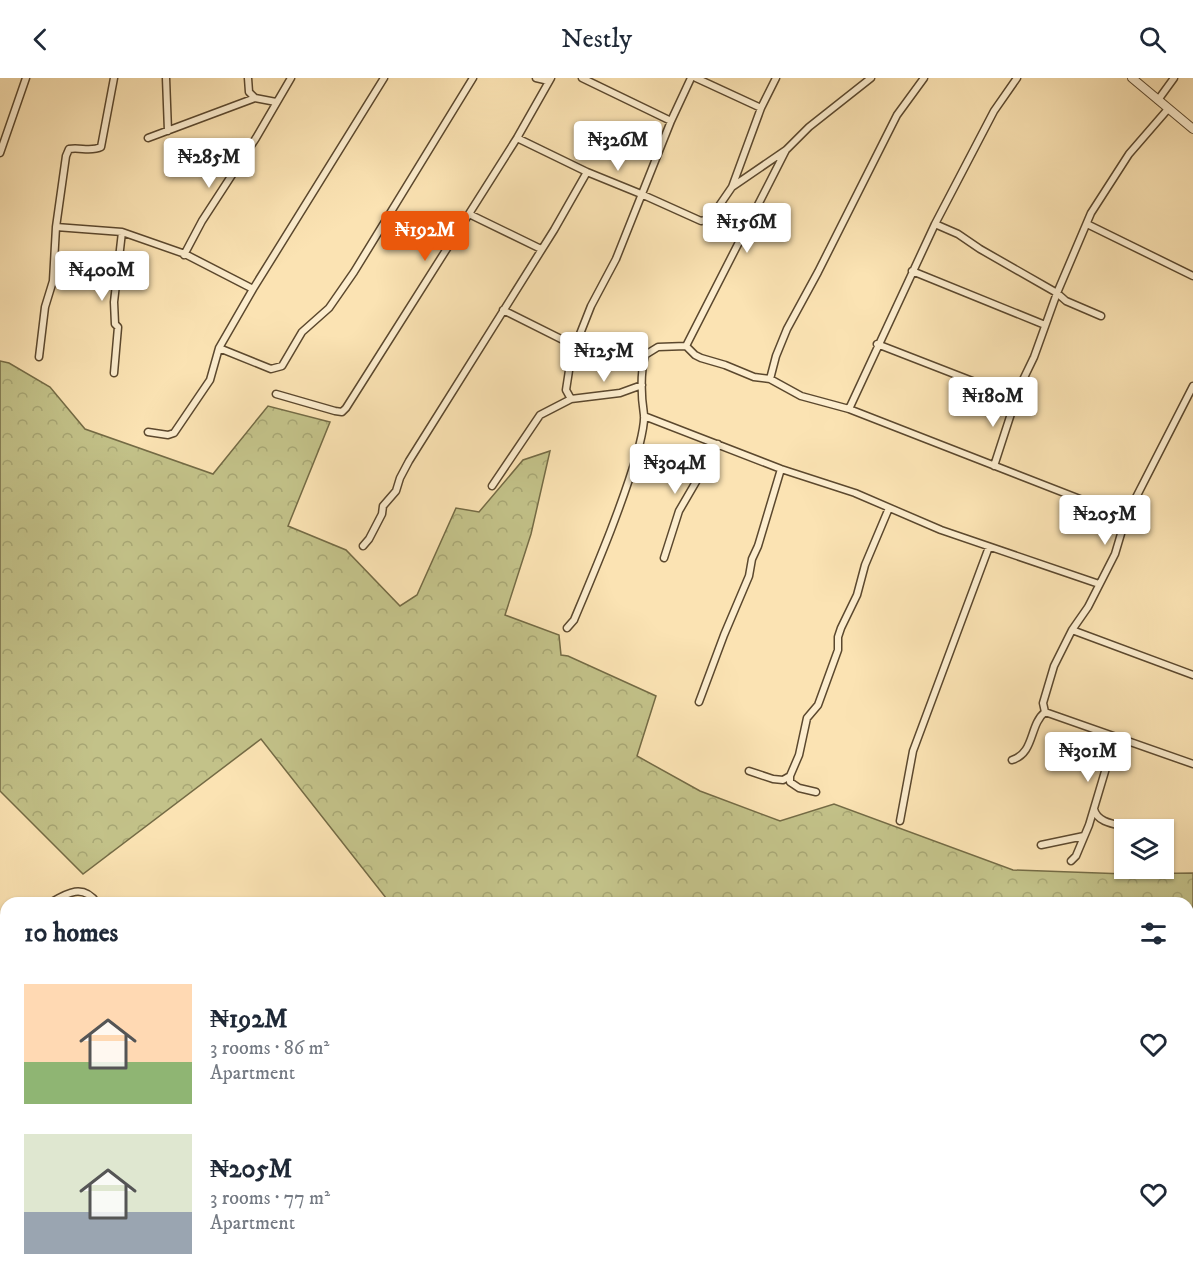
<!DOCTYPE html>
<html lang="en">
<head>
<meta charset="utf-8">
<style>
	body { margin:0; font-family:"IM FELL DW Pica",serif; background:#f2f2f3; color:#1f2937; height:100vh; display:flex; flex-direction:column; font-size:22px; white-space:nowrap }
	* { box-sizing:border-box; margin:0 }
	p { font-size:20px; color:#747a83 }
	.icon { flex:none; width:33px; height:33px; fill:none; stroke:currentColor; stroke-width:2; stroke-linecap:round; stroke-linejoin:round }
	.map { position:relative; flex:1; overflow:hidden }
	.sheet { position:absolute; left:0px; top:819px; width:1194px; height:384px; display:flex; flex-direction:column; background:#fff; border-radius:18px 18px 0 0; box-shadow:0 2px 4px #0004 }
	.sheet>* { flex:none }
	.buttons { position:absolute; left:1114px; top:741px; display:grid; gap:12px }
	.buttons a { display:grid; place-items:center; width:60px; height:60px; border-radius:0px; background:#fff; box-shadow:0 2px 4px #0004; font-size:30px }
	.price { position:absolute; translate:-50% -51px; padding:0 14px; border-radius:6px; background:#fff; color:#222; font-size:20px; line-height:39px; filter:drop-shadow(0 2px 3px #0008) }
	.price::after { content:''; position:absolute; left:50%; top:36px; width:18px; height:14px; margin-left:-9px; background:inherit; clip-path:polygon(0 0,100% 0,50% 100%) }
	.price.on { background:#ea580c; color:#fff }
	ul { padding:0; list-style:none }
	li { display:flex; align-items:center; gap:18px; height:150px; padding:0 24px }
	li span { display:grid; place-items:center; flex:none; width:168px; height:120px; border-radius:0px; color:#555 }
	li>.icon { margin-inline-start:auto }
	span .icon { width:72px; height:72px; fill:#fffc; stroke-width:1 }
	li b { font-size:26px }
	h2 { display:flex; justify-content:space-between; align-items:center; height:72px; padding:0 24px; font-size:26px }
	header { display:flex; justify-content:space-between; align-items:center; height:78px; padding:0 24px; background:#fff; font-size:27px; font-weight:600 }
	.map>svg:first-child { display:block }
	.forest { fill:url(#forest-crowns); stroke:#746b45; stroke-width:1.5 }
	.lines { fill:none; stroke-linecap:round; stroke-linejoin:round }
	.minor-casing { stroke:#5b482e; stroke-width:9 }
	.tertiary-casing { stroke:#5b482e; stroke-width:10 }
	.minor { stroke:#fcedce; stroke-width:6 }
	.tertiary { stroke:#fcedce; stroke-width:8 }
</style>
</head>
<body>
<header><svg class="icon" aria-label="back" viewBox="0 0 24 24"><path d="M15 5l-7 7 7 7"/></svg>Nestly<svg class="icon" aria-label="search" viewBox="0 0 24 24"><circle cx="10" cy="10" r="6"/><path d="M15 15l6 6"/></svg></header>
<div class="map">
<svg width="1193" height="1203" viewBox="0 0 1193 1203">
	<defs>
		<pattern id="forest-crowns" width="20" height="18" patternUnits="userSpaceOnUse" patternTransform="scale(1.5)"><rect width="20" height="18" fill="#c3c289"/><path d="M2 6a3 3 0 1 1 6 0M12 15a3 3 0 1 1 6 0" fill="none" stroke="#a7a674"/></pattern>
	</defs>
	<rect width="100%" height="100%" fill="#fbe3b3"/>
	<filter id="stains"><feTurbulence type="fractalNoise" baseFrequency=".00333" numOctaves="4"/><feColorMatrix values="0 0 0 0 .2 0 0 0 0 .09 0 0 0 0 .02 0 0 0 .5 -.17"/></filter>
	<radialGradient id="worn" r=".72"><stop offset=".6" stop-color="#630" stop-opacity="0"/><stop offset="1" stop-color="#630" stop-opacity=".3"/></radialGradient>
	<path class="forest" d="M0,283L9,285L50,309L85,351L213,396L268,328L330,344L288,448L346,472L400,528L417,517L456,430L479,434L523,382L550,373L531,456L505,537L559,557L561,577L568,578L656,618L637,678L700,713L780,743L834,726L1013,792L1126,796L1193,795V998H1188V825H390L261,661L83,796L0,713Z
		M689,1197H965L966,1203H688Z"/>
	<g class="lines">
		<g class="minor-casing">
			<path id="minor" d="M166,0L168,53
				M248,0L249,14L255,20
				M536,0L549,3
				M582,0L671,43
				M696,0L761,30
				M1158,22L1174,0
				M148,60L255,20L276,24
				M517,60L587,94L641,116L701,143L710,141L732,109L761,30L776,0
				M0,75L26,0
				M732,109L786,72L809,49L871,0
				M469,136L541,171
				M935,146L958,156L980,171L1057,215L1066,223L1101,238
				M1087,146L1193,198
				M56,149L122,154L185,176L253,211
				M184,177L202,143L256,60L291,0
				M912,193L1045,247
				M503,232L575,268
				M877,266L1016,320
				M686,268L786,72
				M219,270L271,291L282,288L302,254L329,230L354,194L473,0
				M39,279L45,229L53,203L56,149L66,78L69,71C80,69 91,74 101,69L114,0
				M114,295L118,249L115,246L114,224L122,154
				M770,301L776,278L787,251L818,194L897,37L924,0
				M1193,308L1126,439L1115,476L1088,529L1072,552L1054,588L1043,625L1045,634L1193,686
				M276,316L335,333L342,334L346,330L517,60L551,0
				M571,321L566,312L570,286L578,261L591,228L616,181L671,43L691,0
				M849,331L935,146L994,33L1017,0
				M644,338L781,391L855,415L941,452L1099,506
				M148,354L168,357L174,355L210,302L219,270L253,211L384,0
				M994,388L1020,308L1034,279L1057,215L1091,135L1129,76L1168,31
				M492,408L540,337L571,321L620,315L642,307
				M363,468L369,461L382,436L383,428L396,413L400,400L409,383L554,152L587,94
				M664,480L679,433L718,366
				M567,550L574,542C597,487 621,431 638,373C640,364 645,347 644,337C641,317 640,297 645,277L658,269L686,268L695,277L701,280L725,287L754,299L770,301L801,318L849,331L1126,439
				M1072,552L1193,597
				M699,624L724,557L749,498L752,481L758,468L781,391
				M1012,682C1035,675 1029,647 1045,634
				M749,693L773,701L783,702L790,698L799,677L807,640L818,627L838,572V559L841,550L857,517L865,487L889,430
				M790,698V704L799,710L816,714
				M1094,731C1098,748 1123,746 1136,752
				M900,743L913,673L989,469
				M1041,767L1084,758
				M1071,783L1076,778L1089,747L1115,660
				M50,825C67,815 83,805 97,825
				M0,958L6,967
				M1188,1073L1193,1074
				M0,1098L6,1106
				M1188,1162L1193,1164
				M69,1197L72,1203
				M167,1197L171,1203
				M1135,1197L1147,1200L1146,1203
				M399,1203L400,1197
				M489,1203L490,1197
				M576,1203L577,1197
				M661,1203L662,1197
				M1046,1203L1048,1197"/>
		</g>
		<g class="tertiary-casing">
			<path id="tertiary" d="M1132,0L1193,51"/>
		</g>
		<use href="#minor" class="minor"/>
		<use href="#tertiary" class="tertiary"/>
	</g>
	<rect width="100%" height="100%" filter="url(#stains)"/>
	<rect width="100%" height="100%" fill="url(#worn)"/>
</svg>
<div class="buttons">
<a><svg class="icon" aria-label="layers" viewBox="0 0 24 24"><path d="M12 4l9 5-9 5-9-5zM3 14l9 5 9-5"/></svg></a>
</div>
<b class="price" style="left:618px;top:94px">₦326M</b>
<b class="price" style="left:209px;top:111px">₦285M</b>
<b class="price" style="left:747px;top:176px">₦156M</b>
<b class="price on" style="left:425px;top:184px">₦192M</b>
<b class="price" style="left:102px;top:224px">₦400M</b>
<b class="price" style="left:604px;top:305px">₦125M</b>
<b class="price" style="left:993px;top:350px">₦180M</b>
<b class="price" style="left:675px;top:417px">₦304M</b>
<b class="price" style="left:1105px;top:468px">₦205M</b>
<b class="price" style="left:1088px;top:705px">₦301M</b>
<section class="sheet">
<h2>10 homes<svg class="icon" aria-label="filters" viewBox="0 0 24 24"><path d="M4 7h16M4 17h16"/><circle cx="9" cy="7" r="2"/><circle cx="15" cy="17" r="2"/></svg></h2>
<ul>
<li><span style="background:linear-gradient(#ffd9b3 65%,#8fb573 0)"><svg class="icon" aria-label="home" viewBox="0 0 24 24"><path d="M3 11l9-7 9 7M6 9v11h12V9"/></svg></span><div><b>₦192M</b><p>3 rooms · 86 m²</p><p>Apartment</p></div><svg class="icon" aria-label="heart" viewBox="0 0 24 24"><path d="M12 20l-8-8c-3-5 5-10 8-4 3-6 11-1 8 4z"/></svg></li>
<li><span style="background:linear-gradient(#dfe7d0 65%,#9aa5b1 0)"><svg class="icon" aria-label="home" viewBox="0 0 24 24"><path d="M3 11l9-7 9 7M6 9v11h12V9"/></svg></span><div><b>₦205M</b><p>3 rooms · 77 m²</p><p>Apartment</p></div><svg class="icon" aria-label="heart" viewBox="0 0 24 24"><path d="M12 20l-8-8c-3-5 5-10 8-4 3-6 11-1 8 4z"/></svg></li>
</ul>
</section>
</div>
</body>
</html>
